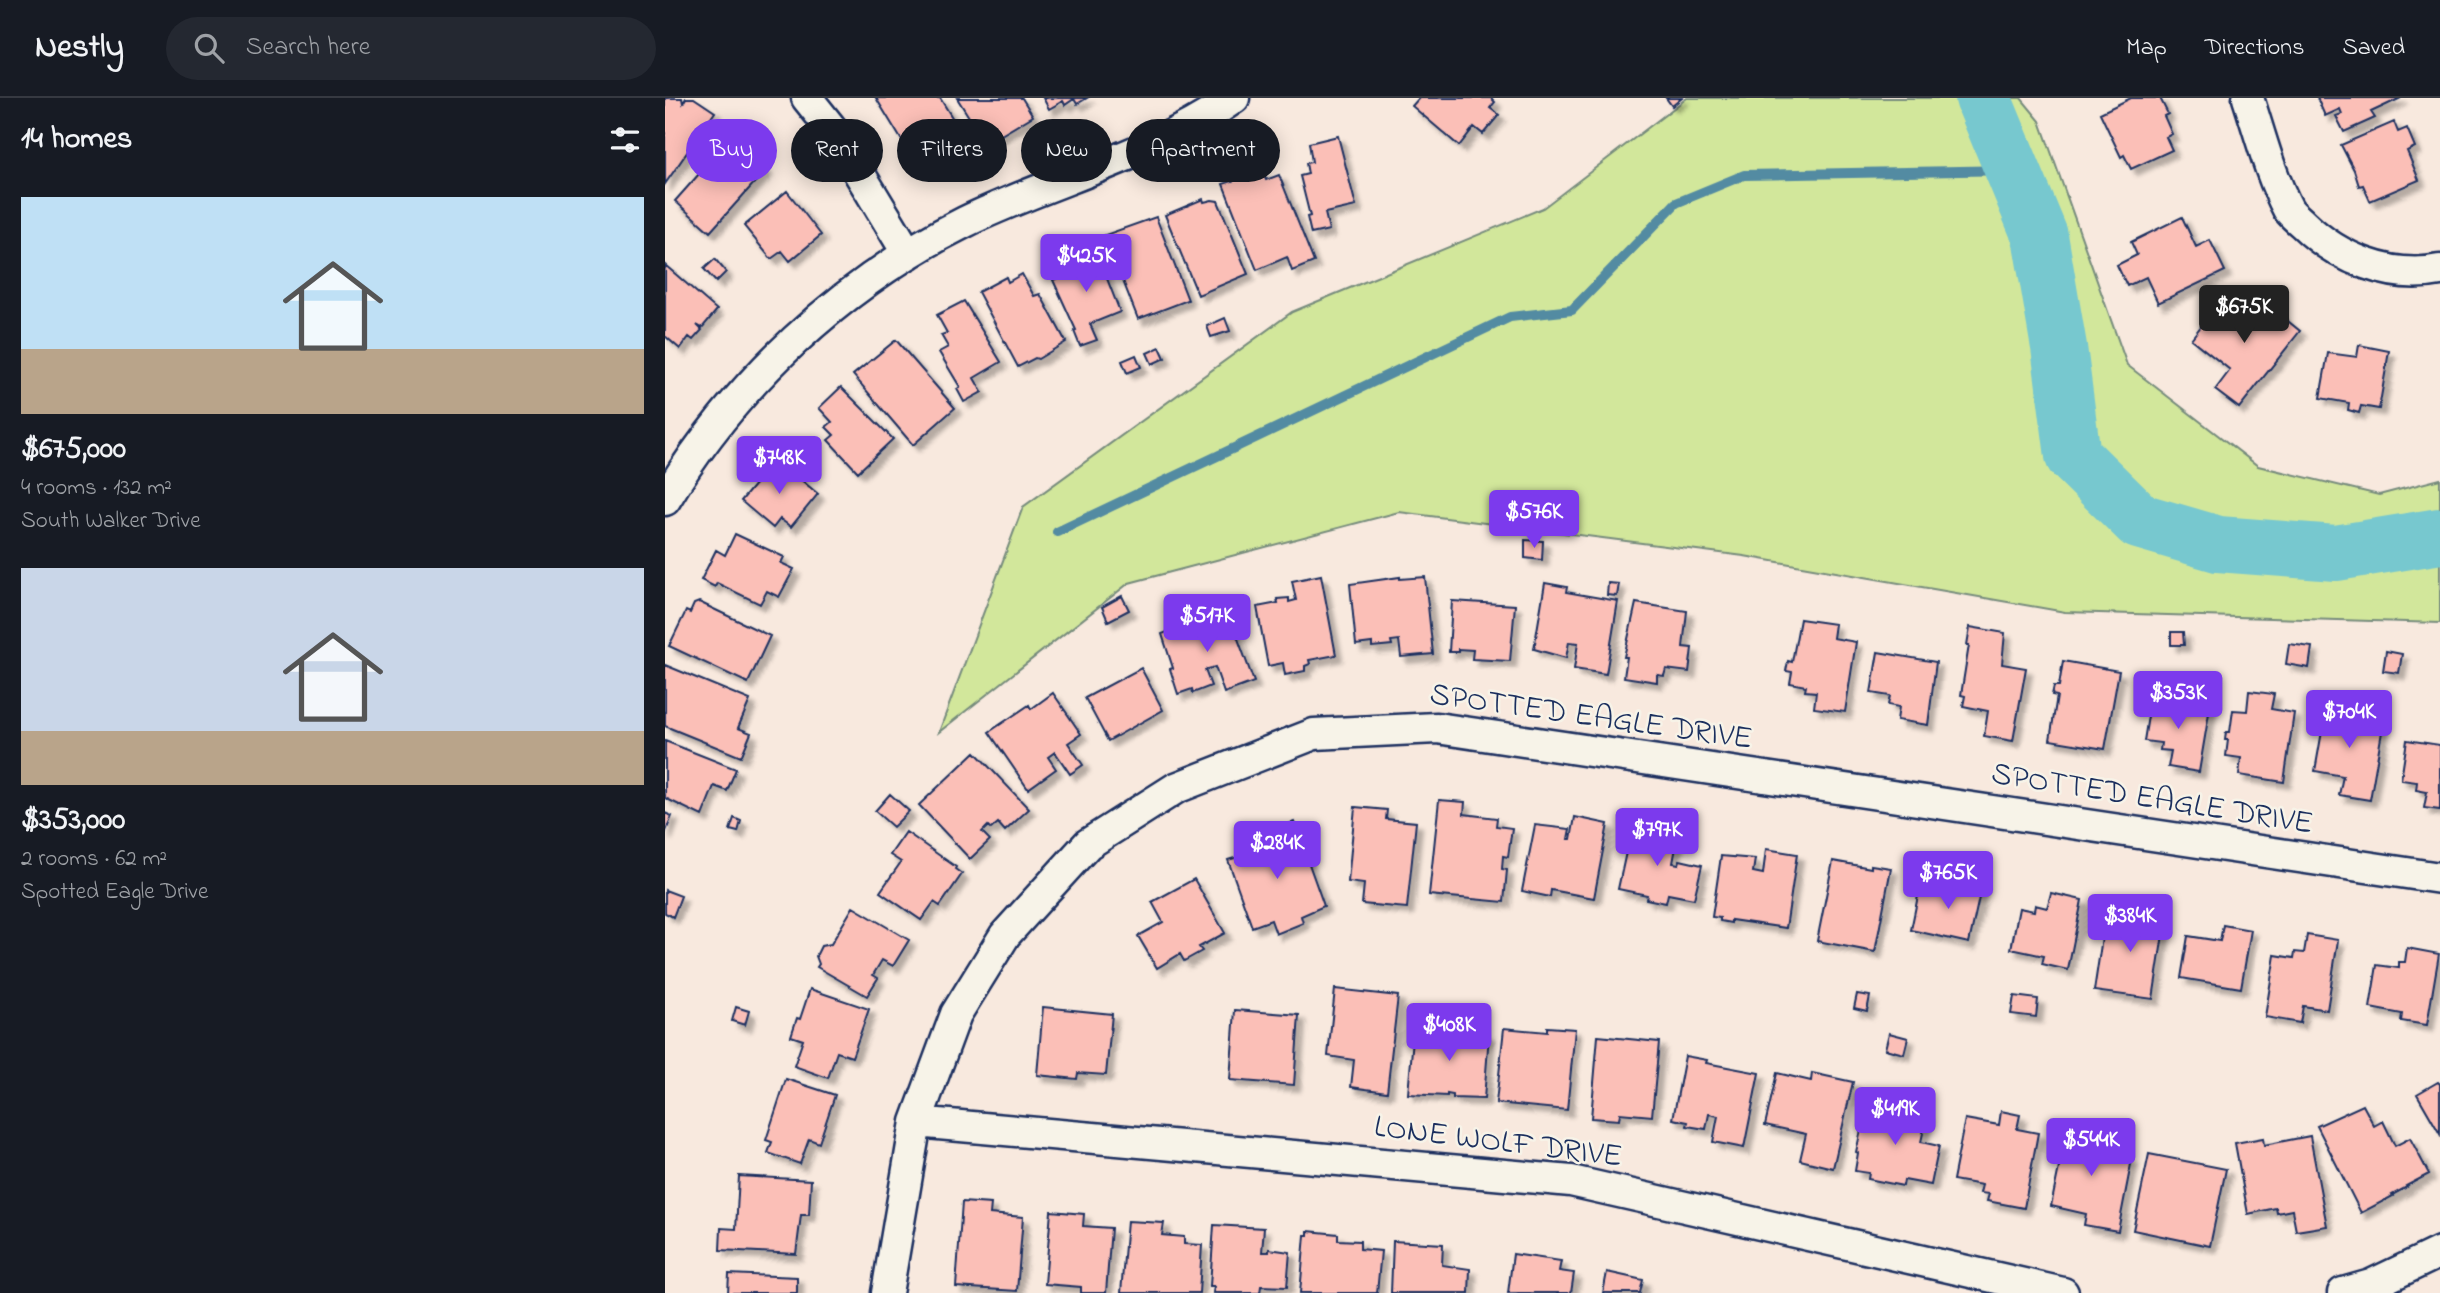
<!DOCTYPE html>
<html lang="en">
<head>
<meta charset="utf-8">
<style>
	body { margin:0; font-family:"Indie Flower",sans-serif; background:#242831; color:#f1f3f6; height:100vh; display:flex; flex-direction:column; font-size:26px; white-space:nowrap }
	* { box-sizing:border-box; margin:0 }
	p { font-size:23px; color:#9ea1a6 }
	.icon { flex:none; width:38px; height:38px; fill:none; stroke:currentColor; stroke-width:2; stroke-linecap:round; stroke-linejoin:round }
	.map { position:relative; flex:1; overflow:hidden }
	.details { display:flex; flex-direction:column; background:#171b24; width:665px }
	.details>* { flex:none }
	.top-card { position:absolute; left:21px; top:21px; width:665px; height:63px; display:flex; gap:14px }
	.price { position:absolute; translate:-50% -60px; padding:0 16px; border-radius:7px; background:#7c3aed; color:#fff; font-size:23px; line-height:46px; filter:drop-shadow(0 2px 4px #0008) }
	.price::after { content:''; position:absolute; left:50%; top:42px; width:21px; height:16px; margin-left:-10px; background:inherit; clip-path:polygon(0 0,100% 0,50% 100%) }
	.price.active { background:#222; color:#fff }
	ul { padding:0; list-style:none }
	li { display:grid; align-content:center; gap:14px; height:371px; padding:0 21px }
	li span { display:grid; place-items:center; height:217px; border-radius:0px; color:#555 }
	li>.icon { margin-inline-start:auto }
	span .icon { width:126px; height:126px; fill:#fffc; stroke-width:1 }
	li b { font-size:30px }
	h2 { display:flex; justify-content:space-between; align-items:center; height:84px; padding:0 21px; font-size:30px }
	.tag { padding:0 24px; border-radius:32px; background:#171b24; box-shadow:0 4px 18px #0003; font-size:24px; line-height:63px }
	.tag.active { background:#7c3aed; color:#fff }
	header { display:flex; align-items:center; gap:42px; box-sizing:border-box; height:98px; padding:0 35px; background:#171b24; border-bottom:2px solid #363941 }
	header strong { font-size:33px }
	nav { display:flex; gap:38px; margin-inline-start:auto; font-size:24px }
	.search { width:490px; height:63px; background:#242831; display:flex; align-items:center; gap:18px; box-sizing:border-box; padding:0 24px; border-radius:38px; color:#9ea1a6; font-size:26px }
	main { display:flex; flex:1; min-height:0 }
	.map>svg:first-child { display:block }
	.green { fill:#d2e79b; stroke:#768b7c; stroke-width:2 }
	.lines { fill:none; stroke-linecap:round; stroke-linejoin:round }
	.stream { stroke:#528ba2; stroke-width:10 }
	.river { stroke:#77c8cf; stroke-width:56 }
	.building { fill:#fbbfb7; stroke:#1b2f5e; stroke-width:2; filter:url(#shadow) }
	.street-casing { stroke:#1b2f5e; stroke-width:35 }
	.street { stroke:#f7f3e8; stroke-width:30 }
	.labels { text-anchor:middle; dominant-baseline:central; stroke-width:5; stroke-linejoin:round; paint-order:stroke }
	.street-label { font-size:32px; fill:#1b2f5e; stroke:#f7f3e8 }
</style>
</head>
<body>
<header>
<strong>Nestly</strong>
<div class="search"><svg class="icon" aria-label="search" viewBox="0 0 24 24"><circle cx="10" cy="10" r="6"/><path d="M15 15l6 6"/></svg>Search here</div>
<nav><a>Map</a><a>Directions</a><a>Saved</a></nav>
</header>
<main>
<section class="details">
<h2>14 homes<svg class="icon" aria-label="filters" viewBox="0 0 24 24"><path d="M4 7h16M4 17h16"/><circle cx="9" cy="7" r="2"/><circle cx="15" cy="17" r="2"/></svg></h2>
<ul>
<li><span style="background:linear-gradient(#bfe0f5 70%,#b9a48a 0)"><svg class="icon" aria-label="home" viewBox="0 0 24 24"><path d="M3 11l9-7 9 7M6 9v11h12V9"/></svg></span><div><b>$675,000</b><p>4 rooms · 132 m²</p><p>South Walker Drive</p></div></li>
<li><span style="background:linear-gradient(#c9d6e8 75%,#b9a48a 0)"><svg class="icon" aria-label="home" viewBox="0 0 24 24"><path d="M3 11l9-7 9 7M6 9v11h12V9"/></svg></span><div><b>$353,000</b><p>2 rooms · 62 m²</p><p>Spotted Eagle Drive</p></div></li>
</ul>
</section>
<div class="map">
<svg width="1775" height="1195" viewBox="0 0 1775 1195">
	<defs>
		<filter id="shadow"><feDropShadow dx="6" dy="6" stdDeviation="2" flood-color="#0004"/></filter>
	</defs>
	<rect width="100%" height="100%" fill="#f8e9de"/>
	<filter id="ink" filterUnits="userSpaceOnUse"><feTurbulence type="fractalNoise" baseFrequency=".0143" numOctaves="2"/><feDisplacementMap in="SourceGraphic" scale="14" xChannelSelector="R" yChannelSelector="G"/><feConvolveMatrix kernelMatrix="1 2 1 2 8 2 1 2 1" color-interpolation-filters="sRGB"/></filter>
	<g filter="url(#ink)">
		<path class="green" d="M1022,0H1356L1375,23L1462,267L1593,368L1714,397L1775,381V525L1400,514L1079,458L734,414L464,485L274,634L358,409L627,214L878,110Z"/>
		<g class="lines">
			<path class="stream" d="M392,434L845,219L907,212L1011,105L1079,77L1349,72"/>
			<path class="river" d="M1318,0L1375,138L1394,249L1408,358L1474,423L1553,446L1671,455L1775,438"/>
		</g>
		<path class="building" d="M0,0H17L18,5L21,0H29L50,14L0,86Z
			M211,0H275L291,26L288,28L294,37L268,54L262,43L250,51L245,43L239,46Z
			M292,0H357L368,18L321,46Z
			M378,0H422L412,6L409,1L400,7L398,3L384,11Z
			M754,0H826L830,4L825,10L834,17L818,36L809,29L794,48L747,8Z
			M1001,0H1017L1007,8Z
			M1466,0H1495L1503,16L1499,18L1507,36L1501,39L1507,52L1466,71L1459,57L1456,59L1435,15Z
			M1652,0H1736L1706,14L1710,20L1679,34L1671,18L1677,16L1675,11L1660,18Z
			M1729,24L1733,34L1742,30L1750,49L1742,53L1754,82L1705,103L1698,87L1694,88L1689,72L1676,47Z
			M75,30L99,51L89,61L101,72L45,134L10,103Z
			M673,38L691,108L660,115L664,132L646,136L642,119L645,118L635,78L643,76L641,65L647,64L644,45Z
			M597,73L601,82L614,77L649,164L627,173L622,159L592,172L558,86Z
			M122,93L156,137L125,163L117,153L106,161L79,128Z
			M538,101L539,104L547,102L553,103L583,176L533,197L500,117Z
			M491,119L523,202L473,221L440,137Z
			M1517,119L1531,149L1545,142L1560,173L1493,205L1481,179L1462,188L1452,167L1472,157L1466,144Z
			M425,148L436,174L439,173L455,214L425,226L432,242L415,248L409,233L411,232L388,182L404,176L397,159Z
			M50,161L61,174L51,184L39,171Z
			M0,167L52,212L37,230L32,227L37,232L28,242L24,239L15,251L0,238Z
			M357,176L369,198L375,196L401,244L373,261L370,260L353,269L313,194L341,179L343,184Z
			M1563,194L1600,221L1608,211L1635,233L1574,310L1550,292L1565,272L1526,241Z
			M299,203L336,264L309,280L317,294L299,304L292,291L295,289L274,254L283,249L276,237L282,235L272,217Z
			M560,220L565,233L546,239L542,228Z
			M231,242L290,310L248,347L188,277Z
			M1694,247L1724,253L1714,311L1696,308L1694,315L1683,312L1684,305L1655,300L1663,255L1692,259Z
			M495,249L500,260L487,266L482,255Z
			M471,257L476,269L462,275L457,263Z
			M176,289L228,341L193,374L163,342L169,337L161,329L167,324L154,310Z
			M111,361L153,396L126,429L115,421L108,430L76,403Z
			M70,436L119,459L116,465L129,471L114,499L102,493L95,506L52,485L50,489L36,482L51,452L60,457Z
			M860,442L878,443L877,462L860,460Z
			M656,477L671,557L644,562L645,566L640,568V573L620,577L618,565L603,568L592,509L613,505L612,501L624,500V504L631,502L627,483Z
			M735,479V481L760,479L768,556L736,559L734,542L726,543L727,547L707,549V545L691,547L685,486Z
			M880,485L902,489L901,494L953,503L941,576L909,571L913,545L904,544L901,560L869,551Z
			M943,485L954,486L952,498L942,497Z
			M457,498L464,512L443,523L437,509Z
			M787,503L850,507L845,563L807,561L808,552L793,551V554H784Z
			M34,504L105,538L83,585L4,548L21,513L25,515L29,506Z
			M971,505L1022,513L1018,549L1027,550L1024,574L1001,571L999,578L992,577V584L959,579L962,559H959Z
			M562,511L589,584L559,595L550,569L540,572L546,588L528,595L527,591L513,596L505,571L508,570L497,536Z
			M1135,521L1170,526L1168,540L1191,544L1180,614L1149,610L1151,594L1140,593L1141,588L1125,585L1127,574L1121,573L1123,563L1127,564Z
			M1305,529L1340,535L1337,566L1361,570L1348,643L1319,638L1323,613L1298,608L1300,598L1296,597L1304,547H1302Z
			M1506,534H1518L1519,547H1506Z
			M1624,546L1647,549L1644,570L1621,566Z
			M1721,553L1737,556L1734,575L1718,573Z
			M1213,554L1271,564L1263,627L1232,622L1234,609L1223,607L1225,598L1206,595Z
			M1398,563L1454,573L1440,651L1385,642L1392,598L1387,597L1389,588H1394Z
			M0,567L85,602L73,630L86,635L76,659L0,628Z
			M476,570L498,612L443,643L420,600Z
			M1584,593L1609,596L1606,611L1629,615L1619,684L1574,677L1576,660L1561,658L1563,642H1560L1561,634H1565L1568,612L1582,613Z
			M388,595L416,636L403,645L418,667L405,676L390,654L383,659L391,671L363,691L324,634L364,607L366,611Z
			M1486,599L1545,609L1534,674L1503,669L1506,653L1495,652L1496,645L1479,643Z
			M1662,605L1696,611L1694,624L1718,628L1705,702L1674,697L1678,678L1650,673Z
			M1742,642L1775,647V712L1759,710L1762,694L1751,692L1752,684L1736,682Z
			M0,643L71,671L62,693L49,688L37,718L0,700Z
			M310,654L364,711L340,733L333,725L326,731L323,728L317,734L325,742L305,761L254,707Z
			M225,696L244,713L228,729L210,713Z
			M774,702L800,704L799,716L832,720L831,728L847,730L843,759L838,758L837,771L842,772L839,804L764,797Z
			M690,709L722,712L721,721L751,724L742,810L697,806L699,786L683,784Z
			M0,715L7,718L0,736Z
			M910,719L943,726L929,800L886,792L885,799L857,793L870,727L905,731L903,741H906Z
			M69,720L76,723L73,734L65,732Z
			M629,724L659,808L636,818L638,825L611,836L606,822L587,829L563,762L604,750L599,735Z
			M966,731L1013,739L1008,765L1014,766L1015,762L1037,767L1029,801L1003,796L1001,805L981,801L982,797L953,791Z
			M241,734L291,769L290,771L297,776L275,808L269,804L256,822L215,794L236,764L225,757Z
			M1101,751L1132,756L1121,830L1066,822V825L1055,823V820L1047,819L1056,758L1090,761L1088,774L1098,776Z
			M1168,763L1206,770V767L1226,770L1210,854L1152,843Z
			M1286,779L1317,786L1304,845L1246,832L1254,793L1269,796L1271,789L1283,792Z
			M529,781L560,835L534,849L537,853L519,863L515,856L492,870L473,838L498,824L487,804Z
			M0,792L16,798L8,819L0,815Z
			M1386,795L1417,802L1403,872L1377,866L1379,858L1346,851L1354,810L1369,813L1370,807L1382,810Z
			M188,809L244,842L228,868L217,862L208,877L213,880L202,898L152,869L154,866L151,858L156,848L166,846Z
			M1468,812L1501,817L1488,901L1429,893L1441,813L1467,817Z
			M1558,827L1586,832L1576,890L1516,880L1523,838L1555,843Z
			M1642,837L1673,842L1662,912L1638,908L1635,925L1600,919L1610,857L1629,860L1630,854L1639,855Z
			M1742,850L1774,856L1762,927L1736,923L1737,916L1705,910L1712,867L1734,870V864H1740Z
			M145,891L204,911L187,959L172,954L163,980L129,968L138,942L126,938L132,920L135,921Z
			M670,891L733,898L722,994L686,989L689,962L663,958Z
			M1192,896L1205,898L1202,913L1189,910Z
			M1349,898L1373,901L1371,919L1346,916Z
			M71,909L84,913L80,927L67,923Z
			M378,909L447,916L441,977L413,975L412,981L372,977Z
			M570,912L634,917L629,987L565,982Z
			M749,929L824,936L819,1001L788,1000V997L782,996V998L743,996Z
			M882,929L910,931L902,1012L831,1005L839,930L882,934Z
			M1224,935L1243,940L1239,956L1220,951Z
			M933,938L994,944L987,1018L955,1015L954,1022L926,1020Z
			M1020,958L1042,962L1041,965L1094,975L1079,1050L1048,1044L1053,1018L1044,1016L1041,1031L1022,1028L1023,1024L1008,1021Z
			M1112,975L1146,983L1147,975L1188,984L1168,1070L1135,1062L1141,1036L1100,1027Z
			M121,981L170,997L154,1045L144,1041L135,1066L103,1055L107,1044L101,1042Z
			M1773,984L1775,986V1036L1752,996Z
			M1202,1006L1262,1017L1256,1044L1274,1048L1266,1087L1239,1082L1238,1088L1203,1081L1204,1075L1190,1073L1193,1055L1191,1054Z
			M1698,1007L1709,1028L1718,1023L1730,1048L1745,1040L1764,1076L1741,1088L1742,1089L1727,1097L1728,1098L1696,1115L1652,1028Z
			M1336,1013L1355,1017L1352,1031L1373,1035L1359,1110L1322,1103L1324,1096L1315,1095L1317,1087L1288,1082L1300,1021L1334,1027Z
			M1404,1021L1436,1028L1431,1054L1467,1061L1453,1133L1419,1127L1421,1116L1386,1108Z
			M1645,1038L1662,1128L1631,1133L1627,1112L1612,1115L1611,1110L1583,1116L1570,1045L1598,1040L1599,1047Z
			M1484,1056L1561,1071L1545,1148L1468,1132Z
			M74,1078L146,1082L144,1117H136L131,1156L55,1152L56,1130L71,1131Z
			M297,1104L326,1106L325,1116L358,1119L352,1193L291,1189Z
			M386,1113L419,1116L418,1128L446,1130L441,1195H416V1189L380,1186Z
			M462,1123L499,1125L497,1137L519,1139V1146L537,1147L534,1195H456Z
			M549,1127L599,1130L597,1154H604V1151L625,1154L622,1189L596,1188L595,1195H548L549,1188H545Z
			M643,1133L673,1136V1142L695,1143V1151L716,1153L712,1195H635L640,1137H643Z
			M728,1143L778,1146L777,1167L805,1171L804,1195H726Z
			M848,1156L896,1163L894,1173L909,1175L906,1195H843Z
			M942,1174L978,1182L975,1195H938Z
			M64,1176L132,1179V1195H63Z"/>
		<g class="lines">
			<g class="street-casing">
				<path id="street" d="M142,0L170,35L243,156
					M1583,0C1595,36 1605,77 1623,111C1627,117 1633,121 1638,126C1673,160 1725,182 1775,172
					M0,402C70,285 177,185 300,124C388,81 488,58 569,0
					M251,1024L906,1083L1398,1195
					M222,1195L251,1024L291,916L340,837L423,746L511,690L649,636L772,630L1775,780
					M1678,1195L1706,1187L1775,1154"/>
			</g>
			<use href="#street" class="street"/>
		</g>
	</g>
	<g class="labels">
		<g class="street-label">
			<text transform="translate(926 620) rotate(8)">SPOTTED EAGLE DRIVE</text>
			<text transform="translate(1487 702) rotate(9)">SPOTTED EAGLE DRIVE</text>
			<text transform="translate(833 1045) rotate(7)">LONE WOLF DRIVE</text>
		</g>
	</g>
</svg>
<b class="price" style="left:421px;top:196px">$425K</b>
<b class="price active" style="left:1579px;top:247px">$675K</b>
<b class="price" style="left:114px;top:398px">$748K</b>
<b class="price" style="left:869px;top:452px">$576K</b>
<b class="price" style="left:542px;top:556px">$517K</b>
<b class="price" style="left:1513px;top:633px">$353K</b>
<b class="price" style="left:1684px;top:652px">$704K</b>
<b class="price" style="left:992px;top:770px">$797K</b>
<b class="price" style="left:612px;top:783px">$284K</b>
<b class="price" style="left:1283px;top:813px">$765K</b>
<b class="price" style="left:1465px;top:856px">$384K</b>
<b class="price" style="left:784px;top:965px">$408K</b>
<b class="price" style="left:1230px;top:1049px">$419K</b>
<b class="price" style="left:1426px;top:1080px">$544K</b>
<div class="top-card">
<a class="tag active">Buy</a>
<a class="tag">Rent</a>
<a class="tag">Filters</a>
<a class="tag">New</a>
<a class="tag">Apartment</a>
</div>
</div>
</main>
</body>
</html>
